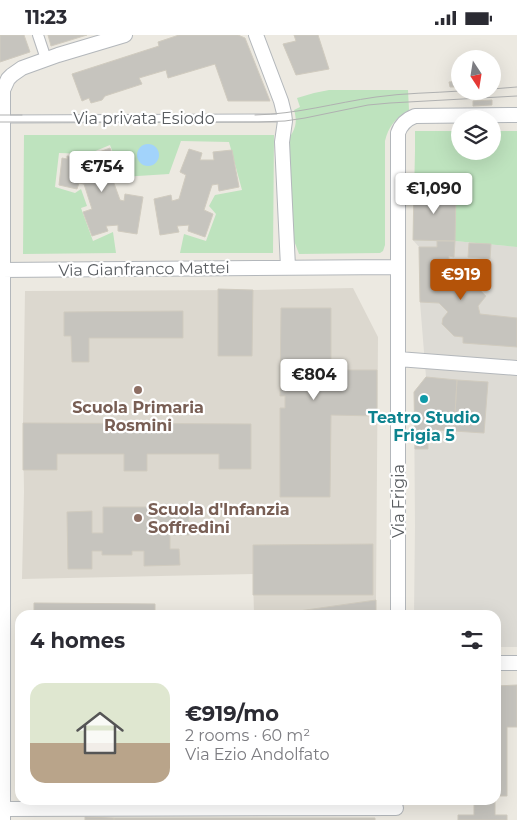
<!DOCTYPE html>
<html lang="en">
<head>
<meta charset="utf-8">
<style>
	body { margin:0; font-family:Montserrat,sans-serif; background:#f7f7f7; color:#2b2b33; height:100vh; display:flex; flex-direction:column; font-size:19px; white-space:nowrap }
	* { box-sizing:border-box; margin:0 }
	p { font-size:16px; color:#7c7c81 }
	.icon { flex:none; width:28px; height:28px; fill:none; stroke:currentColor; stroke-width:2; stroke-linecap:round; stroke-linejoin:round }
	.map { position:relative; flex:1; overflow:hidden }
	.side { position:absolute; left:15px; top:575px; width:486px; height:195px; display:flex; flex-direction:column; background:#fff; border-radius:15px; box-shadow:0 5px 20px #0002 }
	.side>* { flex:none }
	.needle { width:32px; rotate:168deg }
	.buttons { position:absolute; left:451px; top:15px; display:grid; gap:10px }
	.buttons a { display:grid; place-items:center; width:50px; height:50px; border-radius:50%; background:#fff; box-shadow:0 5px 20px #0002; font-size:25px }
	.price { position:absolute; translate:-50% -42px; padding:0 11px; border-radius:5px; background:#fff; color:#222; font-size:16px; line-height:32px; filter:drop-shadow(0 1px 2px #0008) }
	.price::after { content:''; position:absolute; left:50%; top:30px; width:15px; height:11px; margin-left:-8px; background:inherit; clip-path:polygon(0 0,100% 0,50% 100%) }
	.price.active { background:#b45309; color:#fff }
	ul { padding:0; list-style:none }
	li { display:flex; align-items:center; gap:15px; height:125px; padding:0 15px }
	li span { display:grid; place-items:center; flex:none; width:140px; height:100px; border-radius:15px; color:#555 }
	li>.icon { margin-inline-start:auto }
	span .icon { width:60px; height:60px; fill:#fffc; stroke-width:1 }
	li b { font-size:21px }
	h2 { display:flex; justify-content:space-between; align-items:center; height:60px; padding:0 15px; font-size:21px }
	.status { display:flex; justify-content:space-between; align-items:center; height:35px; padding:0 25px; background:#fff; direction:ltr }
	.status svg { height:14px; fill:currentColor }
	.map>svg:first-child { display:block }
	.industrial { fill:#dddbd5 }
	.education { fill:#dcd8cf }
	.green { fill:#bee3be }
	.water { fill:#a2d3fb }
	.building { fill:#c6c4be; stroke:#d0cbbf }
	.lines { fill:none; stroke-linecap:round; stroke-linejoin:round }
	.service-casing { stroke:#b3b7bb; stroke-width:9 }
	.pedestrian-casing { stroke:#b3b7bb; stroke-width:12 }
	.minor-casing { stroke:#b3b7bb; stroke-width:16 }
	.service { stroke:#fff; stroke-width:7 }
	.pedestrian { stroke:#fff; stroke-width:10 }
	.minor { stroke:#fff; stroke-width:14 }
	.tram { stroke:#b0b1b1; stroke-width:1 }
	.education-dot { fill:#8d6e63; stroke:#fff; stroke-width:2 }
	.culture-dot { fill:#0f9aa8; stroke:#fff; stroke-width:2 }
	.labels { text-anchor:middle; dominant-baseline:central; stroke-width:4.5; stroke-linejoin:round; paint-order:stroke }
	.street-label { font-size:16px; fill:#595d61; stroke:#fff }
	.education-label { font-size:16px; font-weight:bold; fill:#785e54; stroke:#fff }
	.culture-label { font-size:16px; font-weight:bold; fill:#0d838f; stroke:#fff }
</style>
</head>
<body>
<div class="status"><b>11:23</b><svg viewBox="0 0 49 12"><path d="M0 12V9h3v3zM5 12V6h3v6zM10 12V3h3v9zM15 12V0h3v12zM26 1h20v11H26zM47 4h2v5h-2z"/></svg></div>
<div class="map">
<svg width="517" height="785" viewBox="0 0 517 785">
	<rect width="100%" height="100%" fill="#ece9e1"/>
	<path class="industrial" d="M413,205L455,206L517,212V612H496V580H414L415,491L414,357L426,342L420,267L419,212Z"/>
	<path class="education" d="M353,253L378,302L376,565L275,580H254L253,539L22,544L24,457L23,388L25,256L253,255Z"/>
	<path class="green" d="M329,55H408L409,75C396,82 388,92 385,106V210L383,216L380,218L299,219L286,184L287,106C295,95 298,88 294,75L300,72L297,63L314,58Z
		M415,96H460V116H492L493,96H517V212L455,206L413,205L415,116Z
		M24,100H274L273,218H180L184,199L206,206L216,179L209,171L215,160L242,155L229,107L181,106L169,139L122,142L110,110L88,119L59,118L55,152L75,158L81,154L87,171L81,173L93,206L113,197L116,218L23,219Z"/>
	<path class="water" d="M137 120a11 11 0 1 1 22 0a11 11 0 1 1-22 0Z"/>
	<path class="building" d="M0,0H24L30,17L0,27Z
		M48,0H87L51,11Z
		M179,0H238L245,3L270,66H228L215,29L168,43L166,35L139,43L142,49L105,61L102,65L91,68L89,63L82,66L72,39L159,11L158,7Z
		M294,0H318L329,34L296,40L283,9L296,6Z
		M460,46V52H450L449,47Z
		M492,65V70L473,71V66Z
		M110,113L118,138L111,140L120,165L124,166L125,159L143,162L137,199L118,196V190L106,191L108,196L92,201L83,177L92,174L84,149L79,148L77,154L59,150L62,123L67,124V121L87,124L96,123L94,119Z
		M189,114L202,118L200,125H214L213,117L232,115L239,152L219,156L218,149L212,150L204,175L213,179L205,202L188,196L189,190L177,191L179,197L160,200L154,164L171,160L172,166L179,164L186,140L180,137Z
		M414,154L456,155L455,206L413,205Z
		M437,206H455L454,222L449,221L448,247L456,252L466,241L486,261L478,271L480,279L517,283V312L463,308V302L454,301L442,289L443,283L448,277L439,268L420,267L419,212H437Z
		M469,208L491,209L490,224L468,222Z
		M218,254L253,255L252,321H218Z
		M281,273H331V335H377V381L331,380L330,462H280V373H285V361H280Z
		M183,276V303H89V327H72L71,301H64V277Z
		M426,342L457,345L454,396L438,395L439,405H428V414H415L414,357Z
		M457,345L488,347L484,398L454,396Z
		M23,388L251,389V434H219V419H147V436H124V419H57V435H23Z
		M103,472H189V500H170V514H179L180,530L144,531V516H132V520H102V516H92V534H68L67,477L92,476V498H103Z
		M373,509V560H253V510Z
		M376,565V580H285V578Z
		M34,568L155,569V580H34Z
		M19,618H20V685Z
		M517,650V692H507V761H496V651Z
		M474,765H495V780H507V785H458V780H474Z
		M85,782L114,783V785H85Z
		M114,783H375V785H114Z"/>
	<g class="lines">
		<g class="service-casing">
			<path id="service" d="M3,84L285,83"/>
		</g>
		<g class="pedestrian-casing">
			<path id="pedestrian" d="M38,0L46,24"/>
		</g>
		<g class="minor-casing">
			<path id="minor" d="M256,0L281,66L284,78L285,86L282,107L288,232
				M0,235L398,232
				M398,324L517,333
				M398,580V98C401,89 407,84 415,81L517,80
				M496,628H517
				M0,774L396,773
				M3,785V55L8,44L12,40L22,33L58,20L125,0"/>
		</g>
		<use href="#service" class="service"/>
		<use href="#pedestrian" class="pedestrian"/>
		<use href="#minor" class="minor"/>
		<path class="tram" d="M492,54L517,52
			M0,80H22
			M255,80C298,79 334,68 376,62C404,58 432,58 460,56
			M0,87H258L285,86L305,83L368,70L390,68L517,61"/>
	</g>
	<g class="education-dot">
		<circle cx="138" cy="355" r="5"/>
		<circle cx="138" cy="483" r="5"/>
	</g>
	<circle class="culture-dot" cx="424" cy="364" r="5"/>
	<g class="labels">
		<g class="street-label">
			<text x="144" y="83">Via privata Esiodo</text>
			<text transform="translate(144 234) rotate(-1)">Via Gianfranco Mattei</text>
			<text transform="translate(398 466) rotate(-90)">Via Frigia</text>
		</g>
		<g class="education-label">
			<text x="138" y="372">Scuola Primaria<tspan x="138" dy="18">Rosmini</tspan></text>
			<text x="148" y="474" text-anchor="start">Scuola d'Infanzia<tspan x="148" dy="18">Soffredini</tspan></text>
		</g>
		<g class="culture-label">
			<text x="424" y="382">Teatro Studio<tspan x="424" dy="18">Frigia 5</tspan></text>
		</g>
	</g>
</svg>
<div class="buttons">
<a><svg class="needle" viewBox="-14 -14 28 28"><path d="M0-13l5 13h-10z" fill="#e53935"/><path d="M0 13l5-13h-10z" fill="#7c7c81"/></svg></a>
<a><svg class="icon" aria-label="layers" viewBox="0 0 24 24"><path d="M12 4l9 5-9 5-9-5zM3 14l9 5 9-5"/></svg></a>
</div>
<b class="price" style="left:102px;top:158px">€754</b>
<b class="price" style="left:434px;top:180px">€1,090</b>
<b class="price active" style="left:461px;top:266px">€919</b>
<b class="price" style="left:314px;top:366px">€804</b>
<section class="side">
<h2>4 homes<svg class="icon" aria-label="filters" viewBox="0 0 24 24"><path d="M4 7h16M4 17h16"/><circle cx="9" cy="7" r="2"/><circle cx="15" cy="17" r="2"/></svg></h2>
<ul>
<li><span style="background:linear-gradient(#dfe7d0 60%,#b9a48a 0)"><svg class="icon" aria-label="home" viewBox="0 0 24 24"><path d="M3 11l9-7 9 7M6 9v11h12V9"/></svg></span><div><b>€919/mo</b><p>2 rooms · 60 m²</p><p>Via Ezio Andolfato</p></div></li>
</ul>
</section>
</div>
</body>
</html>
